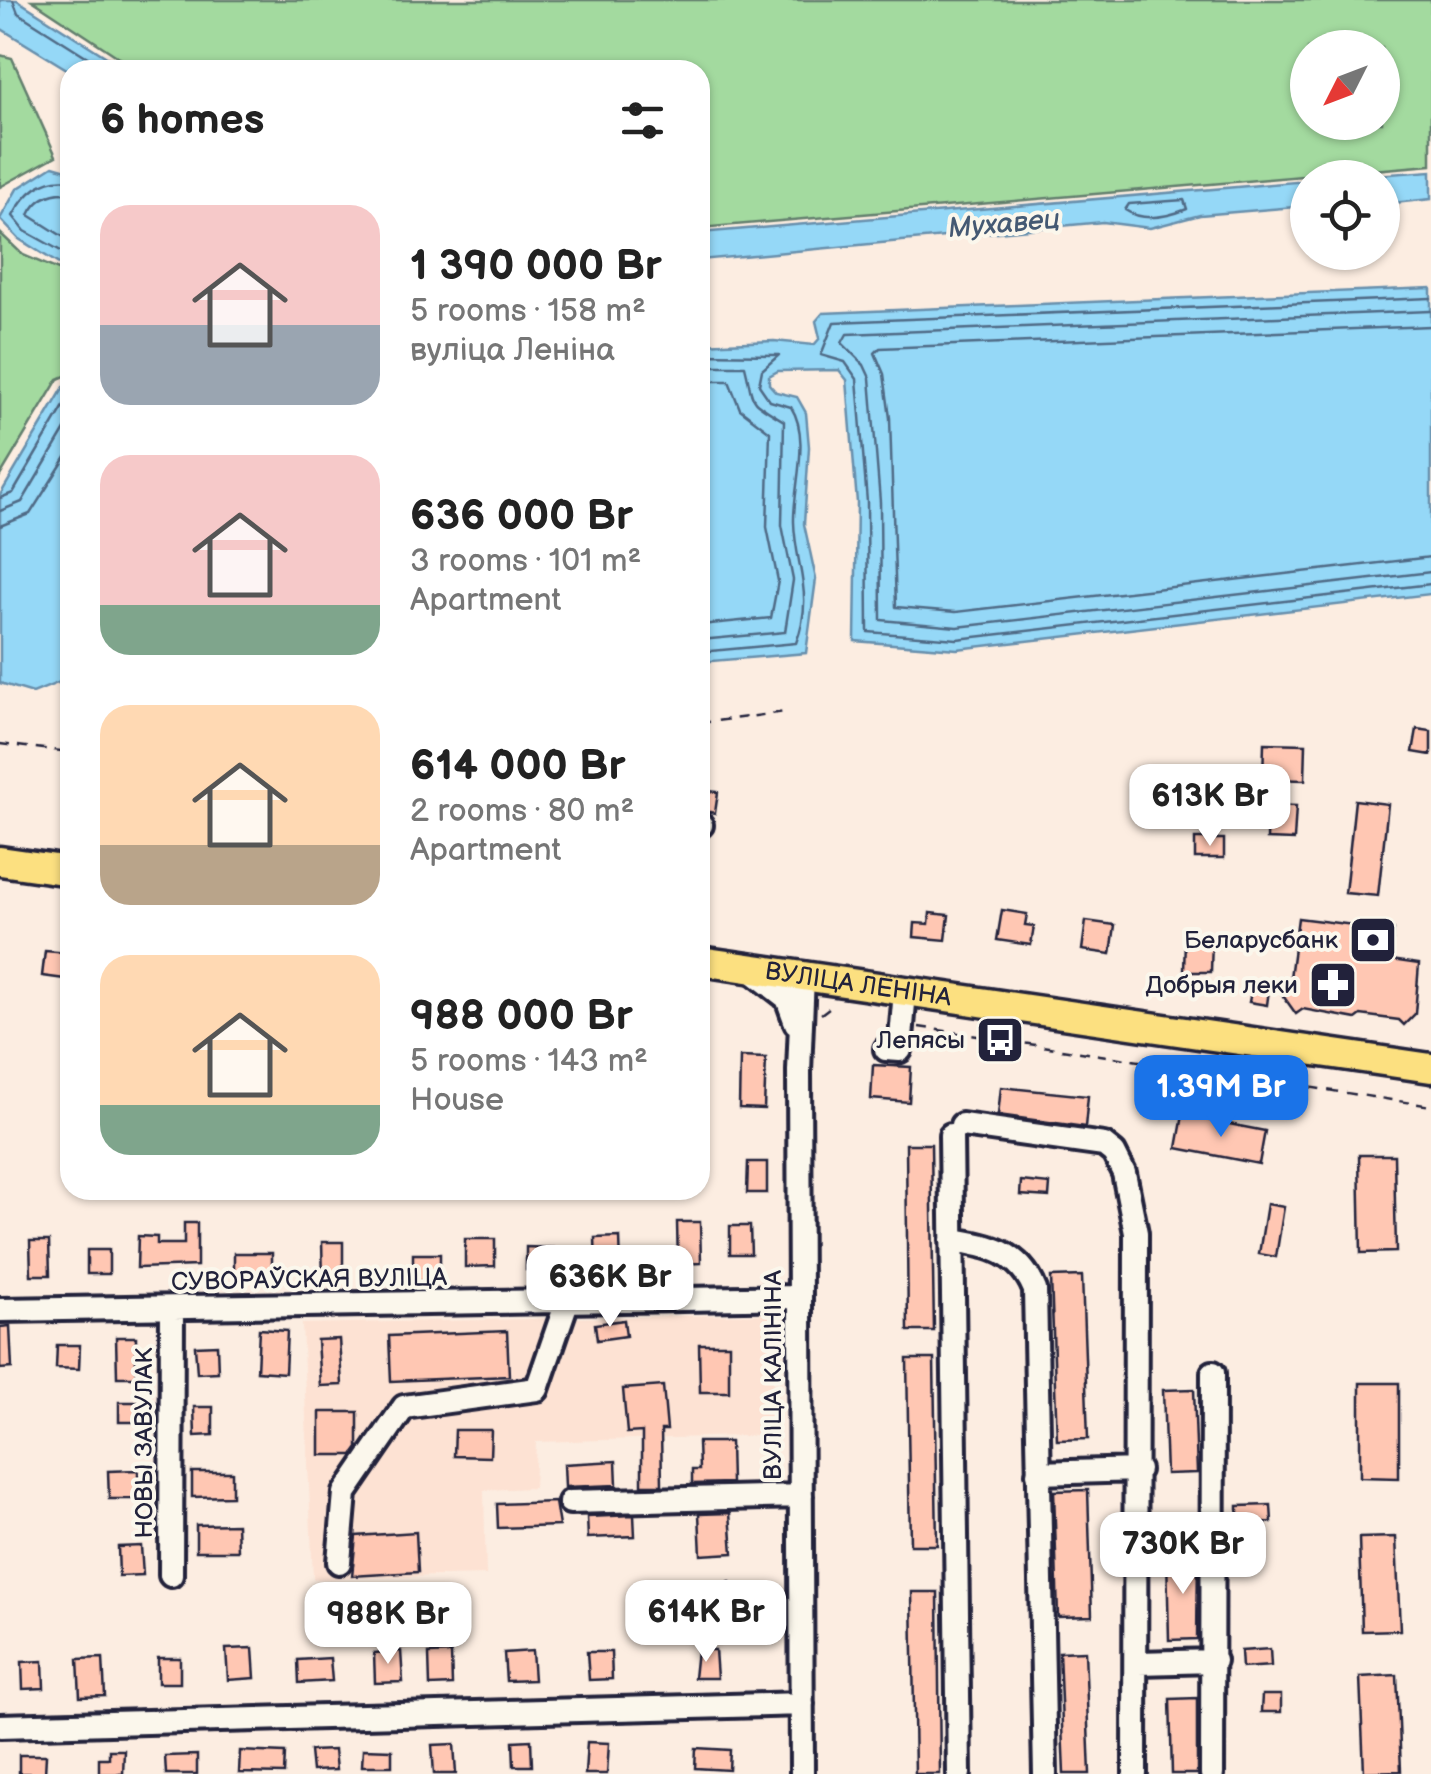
<!DOCTYPE html>
<html lang="en">
<head>
<meta charset="utf-8">
<style>
	body { margin:0; font-family:"Balsamiq Sans",sans-serif; background:#f6f6f6; color:#222; height:100vh; display:flex; flex-direction:column; font-size:38px; white-space:nowrap }
	* { box-sizing:border-box; margin:0 }
	p { font-size:32px; color:#767676 }
	.icon { flex:none; width:55px; height:55px; fill:none; stroke:currentColor; stroke-width:2; stroke-linecap:round; stroke-linejoin:round }
	.map { position:relative; flex:1; overflow:hidden }
	.panel { position:absolute; left:60px; top:60px; width:650px; height:1140px; display:flex; flex-direction:column; background:#fff; border-radius:30px; box-shadow:0 2px 8px #0004 }
	.panel>* { flex:none }
	.needle { width:65px; rotate:228deg }
	.buttons { position:absolute; left:1290px; top:30px; display:grid; gap:20px }
	.buttons a { display:grid; place-items:center; width:110px; height:110px; border-radius:50%; background:#fff; box-shadow:0 2px 8px #0004; font-size:50px }
	.price { position:absolute; translate:-50% -85px; padding:0 22px; border-radius:20px; background:#fff; color:#222; font-size:32px; line-height:65px; filter:drop-shadow(0 2px 5px #0008) }
	.price::after { content:''; position:absolute; left:50%; top:60px; width:30px; height:22px; margin-left:-15px; background:inherit; clip-path:polygon(0 0,100% 0,50% 100%) }
	.price.active { background:#1a73e8; color:#fff }
	ul { padding:0; list-style:none }
	li { display:flex; align-items:center; gap:30px; height:250px; padding:0 40px }
	li span { display:grid; place-items:center; flex:none; width:280px; height:200px; border-radius:30px; color:#555 }
	li>.icon { margin-inline-start:auto }
	span .icon { width:120px; height:120px; fill:#fffc; stroke-width:1 }
	li b { font-size:42px }
	h2 { display:flex; justify-content:space-between; align-items:center; height:120px; padding:0 40px; font-size:42px }
	.map>svg:first-child { display:block }
	.built { fill:#fde2d3 }
	.green { fill:#a3da9f; stroke:#627e6d; stroke-width:2.5; fill-rule:evenodd }
	.water { fill:#95d8f7; stroke:#678fac; stroke-width:2.5 }
	.lines { fill:none; stroke-linecap:round; stroke-linejoin:round }
	.shore { stroke:#506b86; stroke-width:2.5 }
	.building { fill:#ffc7b3; stroke:#22223b; stroke-width:2.5 }
	.minor-casing { stroke:#22223b; stroke-width:30 }
	.major-casing { stroke:#22223b; stroke-width:35 }
	.path { stroke:#22223b; stroke-width:2.5; stroke-dasharray:10 8; stroke-linecap:butt }
	.minor { stroke:#fbf7ec; stroke-width:22 }
	.major { stroke:#fce080; stroke-width:28 }
	.labels { text-anchor:middle; dominant-baseline:central; stroke-width:8; stroke-linejoin:round; paint-order:stroke }
	.poi-label { font-size:25px; fill:#22223b; stroke:#fbf7ec; text-anchor:end }
	.street-label { font-size:25px; fill:#22223b; stroke:#fbf7ec }
	.water-label { font-size:28px; font-style:italic; fill:#445973; stroke:#fbf7ec }
</style>
</head>
<body>
<div class="map">
<svg width="1431" height="1774" viewBox="0 0 1431 1774">
	<rect width="100%" height="100%" fill="#fcede1"/>
	<filter id="ink" filterUnits="userSpaceOnUse"><feTurbulence type="fractalNoise" baseFrequency=".01" numOctaves="2"/><feDisplacementMap in="SourceGraphic" scale="20" xChannelSelector="R" yChannelSelector="G"/><feConvolveMatrix kernelMatrix="1 2 1 2 8 2 1 2 1" color-interpolation-filters="sRGB"/></filter>
	<g filter="url(#ink)">
		<path class="built" d="M770,1314L776,1435L536,1442L534,1488L484,1490L486,1575L313,1579L302,1324Z"/>
		<path class="green" d="M32,0H1431V165L700,228V70H138ZM1308,48H1382V122H1308Z
			M0,55L12,58L56,156L0,187Z
			M0,233L23,255L61,271L70,281V374L58,379L0,476Z"/>
		<path class="water" d="M0,0H17L127,70L70,71L0,28Z
			M53,166L70,171V271L19,239L0,219L17,189Z
			M1431,171V199L1383,204L1382,178L1347,177Z
			M1307,181V206L1200,215L1150,228L1103,222L700,260V233Z
			M1431,288V594L957,649L855,641L857,503L847,380L839,370L778,371L769,376V384L776,392L797,397L806,413L809,447L804,524L816,579L806,653L700,662V344L774,341L814,345L820,338L816,321L823,313Z
			M70,384V678L33,693L0,683V495L64,387Z"/>
		<g class="lines">
			<path class="shore" d="M13,0L18,13L108,70
				M70,180C44,176 25,193 13,216L25,231L70,256
				M70,193C53,192 37,197 29,215L70,241
				M1184,200L1187,209C1167,217 1143,222 1125,210L1129,204Z
				M1431,298L834,322L821,355L845,362L857,379L867,502L868,632L957,639L1431,584
				M1431,311L847,334L842,343L864,365L870,378L880,502L881,620L957,627L1431,572
				M1431,326L880,348L875,353L884,374L890,418L896,607L956,612L1431,557
				M700,354L779,355L762,370L759,385L770,401L791,407C811,438 793,487 794,522C795,567 815,593 796,643L700,652
				M700,366H745C755,406 745,397 784,421L782,525L793,580L785,632L700,640
				M700,381H729L740,409L770,432L767,527L778,581L771,618L700,625
				M0,498L13,493L70,396
				M0,511L22,502L70,421
				M0,526L30,514L70,451"/>
		</g>
		<path class="building" d="M1417,729L1431,731V755L1413,752Z
			M1264,743L1306,744L1305,780L1263,779Z
			M700,790L718,792L715,813L700,810Z
			M1355,800L1388,804L1378,896L1345,893Z
			M1268,805L1296,806L1294,840L1267,839Z
			M1195,839H1224V858H1195Z
			M1002,910L1027,914L1025,925L1034,926L1031,945L997,940Z
			M930,913L949,915L946,940L914,937L915,923L929,924Z
			M1298,918L1394,930L1391,960L1419,964L1415,1014L1404,1025L1399,1020L1361,1015L1356,1019L1303,1009L1296,1014L1274,983L1289,985Z
			M1086,921L1115,925L1111,954L1082,950Z
			M1185,938L1212,939L1211,972H1184Z
			M45,951L68,953L65,979L42,976Z
			M1253,980L1270,982L1267,1005L1249,1002Z
			M740,1057L766,1058L764,1109L739,1108Z
			M873,1065L911,1067L909,1102L871,1099Z
			M1001,1087L1088,1096L1085,1127L998,1115Z
			M1183,1115L1265,1131L1259,1164L1177,1148Z
			M906,1144H931L934,1331H908Z
			M1359,1155H1394L1396,1252L1361,1253Z
			M748,1162H767V1193H747Z
			M1021,1181L1050,1184L1049,1197L1020,1195Z
			M1267,1204L1284,1207L1276,1257L1259,1254Z
			M677,1222H700L701,1263L678,1264Z
			M184,1223H197V1266L137,1268L138,1236L157,1237V1244H184Z
			M730,1226H750L751,1254H730Z
			M620,1237L621,1265L596,1267L595,1238Z
			M465,1239H495V1266L465,1267Z
			M30,1241H49L50,1275H31Z
			M322,1242H343V1280H323Z
			M526,1247L554,1248L553,1271L526,1270Z
			M87,1250H109V1274H87Z
			M234,1253H272V1274H234Z
			M413,1254H440V1281H413Z
			M1082,1276L1088,1439L1057,1440L1051,1277Z
			M624,1320L626,1336L597,1340L595,1324Z
			M10,1326L12,1368L0,1369V1327Z
			M259,1329L287,1331L285,1373L257,1371Z
			M507,1331L509,1376L391,1381L389,1336Z
			M116,1337H136V1377H117Z
			M339,1339L342,1385L320,1386L317,1340Z
			M699,1344H729V1392H700Z
			M57,1345H80L79,1369L56,1368Z
			M217,1345L218,1372L197,1373L195,1346Z
			M907,1359H934L937,1545H910Z
			M1360,1383H1399V1478L1360,1477Z
			M663,1386L667,1430H661L662,1485H642V1432L627,1433L623,1389Z
			M1194,1389L1197,1473L1166,1474L1163,1390Z
			M119,1402H148V1422H119Z
			M194,1407H213V1435L195,1436Z
			M320,1412H358V1448L353,1455H320Z
			M455,1430H491L490,1457L454,1456Z
			M698,1442H730L731,1483L692,1484V1470H699Z
			M616,1461L617,1485L565,1487L564,1464Z
			M138,1470V1499H109L108,1471Z
			M192,1472H232V1496L192,1497Z
			M1088,1490L1092,1616L1058,1617L1054,1491Z
			M555,1502L559,1526L498,1528L497,1504Z
			M1271,1505L1272,1522L1238,1523V1506Z
			M730,1513L733,1553L701,1555L699,1514Z
			M634,1515L635,1536L588,1538L587,1517Z
			M237,1524L238,1551H196V1525Z
			M416,1532L418,1572L352,1576L356,1536Z
			M1396,1537L1400,1630L1362,1631L1359,1538Z
			M141,1546L143,1575L119,1576L118,1547Z
			M1198,1555L1197,1639L1169,1640L1167,1556Z
			M730,1582L731,1603H747V1620L715,1621V1604H699L698,1592L715,1591V1583Z
			M912,1592H938L940,1774H915Z
			M253,1648L255,1678L228,1680L226,1649Z
			M1270,1649L1271,1666L1242,1668L1241,1651Z
			M697,1650H715L717,1678H694Z
			M401,1651L403,1682L375,1683L374,1653Z
			M532,1651L534,1680L506,1681L504,1653Z
			M1085,1651L1090,1774H1064L1059,1652Z
			M587,1652H611L612,1679L589,1680Z
			M451,1653L452,1685L430,1686L429,1654Z
			M103,1658L105,1696L80,1697L78,1659Z
			M158,1658H180V1683H158Z
			M330,1658L332,1681L299,1683L298,1660Z
			M43,1661L44,1688L23,1689L22,1662Z
			M1397,1675L1401,1771L1364,1772L1360,1677Z
			M1262,1695H1281V1712H1261Z
			M1197,1698V1774H1172L1170,1699Z
			M531,1740L532,1766H514L513,1741Z
			M587,1742L609,1743L607,1774H585Z
			M454,1744L456,1774H434L432,1745Z
			M696,1748L730,1750L729,1770L695,1768Z
			M363,1749L392,1750V1766H362Z
			M109,1750H124L123,1774H99V1758H109Z
			M334,1750L336,1770L312,1771L310,1751Z
			M240,1751L285,1753L284,1774L239,1773Z
			M19,1755H46L45,1774L19,1773Z
			M197,1755V1774H166L165,1756Z"/>
		<g class="lines">
			<g class="minor-casing">
				<path id="minor" d="M700,825H701
					M751,970L787,998L796,1023
					M886,1049L900,1050L905,991
					M962,1125L1104,1145L1114,1153L1124,1173L1136,1233L1135,1774
					M951,1135L959,1774
					M952,1240C989,1245 1020,1252 1035,1290L1045,1774
					M0,1310L800,1297
					M1038,1473L1138,1470
					M570,1502L801,1496
					M339,1562L345,1493L404,1407L537,1389L567,1302
					M171,1575L172,1310
					M1138,1663L1214,1661
					M0,1726L802,1704
					M802,1774L799,1071L803,976
					M1212,1774L1213,1373"/>
			</g>
			<g class="major-casing">
				<g id="major">
					<path d="M0,861L70,871"/>
					<path id="s1" d="M700,961L1431,1068"/>
				</g>
			</g>
			<path class="path" d="M700,723L786,712
				M0,744L70,752
				M821,1014L834,1004
				M919,1027L1431,1106"/>
			<use href="#minor" class="minor"/>
			<use href="#major" class="major"/>
		</g>
	</g>
	<defs>
		<g id="bank-square" transform="scale(2.5)"><rect x="-9" y="-9" width="18" height="18" rx="4" fill="#22223b" stroke="#fbf7ec"/><path d="M-6-4H6V4H-6ZM0-2.3a2.3 2.3 0 1 0 0 4.6a2.3 2.3 0 1 0 0-4.6Z" fill="#fff"/></g>
		<g id="pharmacy-square" transform="scale(2.5)"><rect x="-9" y="-9" width="18" height="18" rx="4" fill="#22223b" stroke="#fbf7ec"/><path d="M-2-6h4v4h4v4h-4v4h-4v-4h-4v-4h4Z" fill="#fff"/></g>
		<g id="bus-square" transform="scale(2.5)"><rect x="-9" y="-9" width="18" height="18" rx="4" fill="#22223b" stroke="#fbf7ec"/><path d="M-5-6H5V4H4V6H2V4H-2V6H-4V4H-5ZM-3.5-4V0h7V-4ZM-3.5 1.2v1.5H-2V1.2ZM2 1.2v1.5H3.5V1.2Z" fill="#fff"/></g>
	</defs>
	<g fill-rule="evenodd">
		<use href="#bank-square" x="1373" y="940"/>
		<use href="#pharmacy-square" x="1333" y="985"/>
		<use href="#bus-square" x="1000" y="1040"/>
	</g>
	<g class="labels">
		<g class="poi-label">
			<text x="1338" y="940">Беларусбанк</text>
			<text x="1298" y="985">Добрыя леки</text>
			<text x="965" y="1040">Лепясы</text>
		</g>
		<g class="street-label">
			<text stroke="none"><textPath href="#s1" startOffset="160">ВУЛІЦА ЛЕНІНА</textPath></text>
			<text transform="translate(309 1280) rotate(-1)">СУВОРАЎСКАЯ ВУЛІЦА</text>
			<text transform="translate(773 1375) rotate(-90)">ВУЛІЦА КАЛІНІНА</text>
			<text transform="translate(144 1443) rotate(-90)">НОВЫ ЗАВУЛАК</text>
		</g>
		<g class="water-label">
			<text transform="translate(1004 224) rotate(-5)">Мухавец</text>
		</g>
	</g>
</svg>
<div class="buttons">
<a><svg class="needle" viewBox="-14 -14 28 28"><path d="M0-13l5 13h-10z" fill="#e53935"/><path d="M0 13l5-13h-10z" fill="#767676"/></svg></a>
<a><svg class="icon" aria-label="locate" viewBox="0 0 24 24"><circle cx="12" cy="12" r="6"/><path d="M12 2v4M12 18v4M2 12h4M18 12h4"/></svg></a>
</div>
<b class="price" style="left:1210px;top:849px">613K Br</b>
<b class="price active" style="left:1221px;top:1140px">1.39M Br</b>
<b class="price" style="left:610px;top:1330px">636K Br</b>
<b class="price" style="left:1183px;top:1597px">730K Br</b>
<b class="price" style="left:706px;top:1665px">614K Br</b>
<b class="price" style="left:388px;top:1667px">988K Br</b>
<section class="panel">
<h2>6 homes<svg class="icon" aria-label="filters" viewBox="0 0 24 24"><path d="M4 7h16M4 17h16"/><circle cx="9" cy="7" r="2"/><circle cx="15" cy="17" r="2"/></svg></h2>
<ul>
<li><span style="background:linear-gradient(#f6c9c9 60%,#9aa5b1 0)"><svg class="icon" aria-label="home" viewBox="0 0 24 24"><path d="M3 11l9-7 9 7M6 9v11h12V9"/></svg></span><div><b>1 390 000 Br</b><p>5 rooms · 158 m²</p><p>вуліца Леніна</p></div></li>
<li><span style="background:linear-gradient(#f6c9c9 75%,#7fa58c 0)"><svg class="icon" aria-label="home" viewBox="0 0 24 24"><path d="M3 11l9-7 9 7M6 9v11h12V9"/></svg></span><div><b>636 000 Br</b><p>3 rooms · 101 m²</p><p>Apartment</p></div></li>
<li><span style="background:linear-gradient(#ffd9b3 70%,#b9a48a 0)"><svg class="icon" aria-label="home" viewBox="0 0 24 24"><path d="M3 11l9-7 9 7M6 9v11h12V9"/></svg></span><div><b>614 000 Br</b><p>2 rooms · 80 m²</p><p>Apartment</p></div></li>
<li><span style="background:linear-gradient(#ffd9b3 75%,#7fa58c 0)"><svg class="icon" aria-label="home" viewBox="0 0 24 24"><path d="M3 11l9-7 9 7M6 9v11h12V9"/></svg></span><div><b>988 000 Br</b><p>5 rooms · 143 m²</p><p>House</p></div></li>
</ul>
</section>
</div>
</body>
</html>
